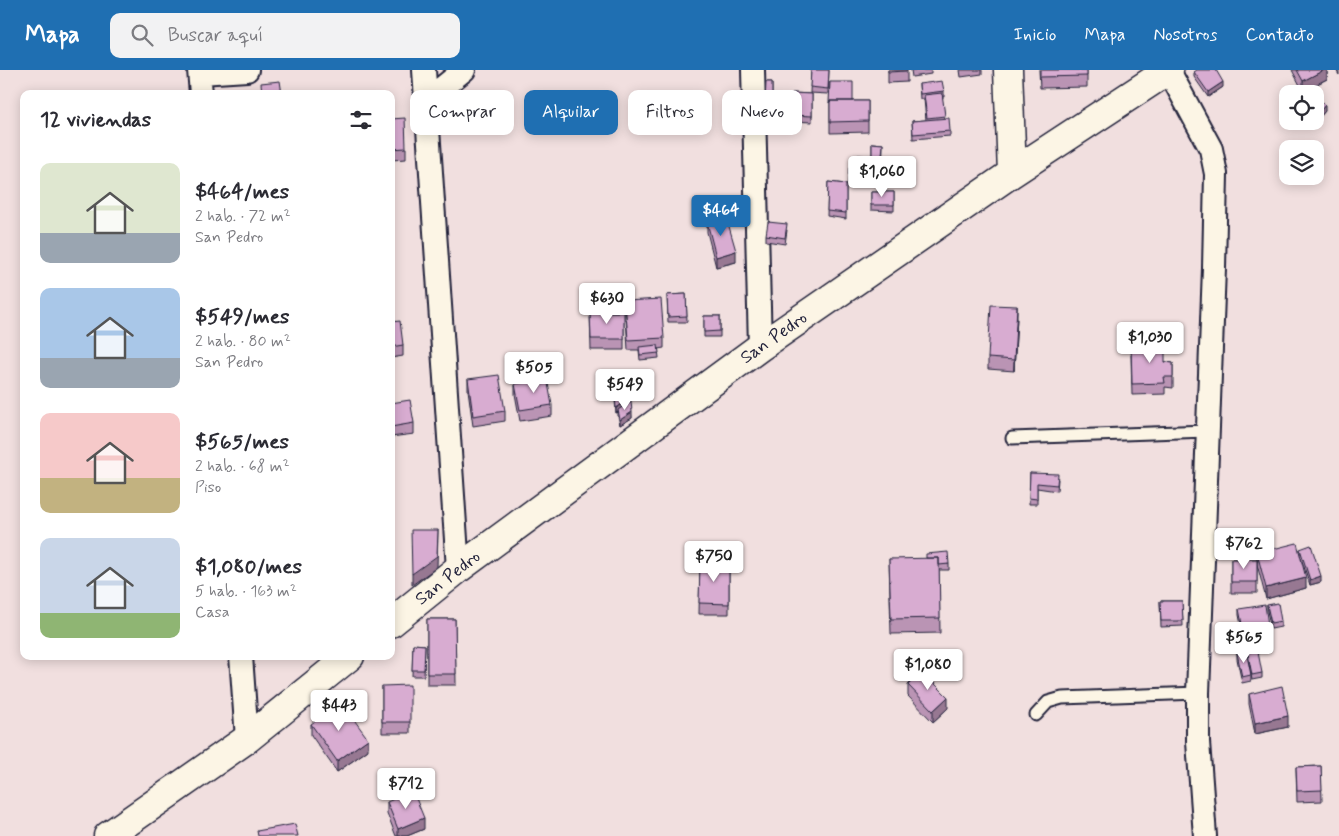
<!DOCTYPE html>
<html lang="es">
<head>
<meta charset="utf-8">
<style>
	body { margin:0; font-family:Mynerve,sans-serif; background:#f2f2f3; color:#2b2b33; height:100vh; display:flex; flex-direction:column; font-size:19px; white-space:nowrap }
	* { box-sizing:border-box; margin:0 }
	p { font-size:16px; color:#7c7c81 }
	.icon { flex:none; width:28px; height:28px; fill:none; stroke:currentColor; stroke-width:2; stroke-linecap:round; stroke-linejoin:round }
	.map { position:relative; flex:1; overflow:hidden }
	.details { position:absolute; left:20px; top:20px; width:375px; height:570px; display:flex; flex-direction:column; background:#fff; border-radius:10px; box-shadow:0 2px 12px #0003 }
	.details>* { flex:none }
	.guide { position:absolute; left:410px; top:20px; width:475px; height:45px; display:flex; gap:10px }
	.fabs { position:absolute; left:1279px; top:15px; display:grid; gap:10px }
	.fabs a { display:grid; place-items:center; width:45px; height:45px; border-radius:10px; background:#fff; box-shadow:0 2px 12px #0003; font-size:25px }
	.price { position:absolute; translate:-50% -42px; padding:0 11px; border-radius:5px; background:#fff; color:#222; font-size:16px; line-height:32px; filter:drop-shadow(0 1px 2px #0008) }
	.price::after { content:''; position:absolute; left:50%; top:30px; width:15px; height:11px; margin-left:-8px; background:inherit; clip-path:polygon(0 0,100% 0,50% 100%) }
	.price.current { background:#1f6fb2; color:#fff }
	ul { padding:0; list-style:none }
	li { display:flex; align-items:center; gap:15px; height:125px; padding:0 20px }
	li span { display:grid; place-items:center; flex:none; width:140px; height:100px; border-radius:10px; color:#555 }
	li>.icon { margin-inline-start:auto }
	span .icon { width:60px; height:60px; fill:#fffc; stroke-width:1 }
	li b { font-size:21px }
	h2 { display:flex; justify-content:space-between; align-items:center; height:60px; padding:0 20px; font-size:21px }
	.chip { padding:0 18px; border-radius:10px; background:#fff; box-shadow:0 2px 12px #0003; font-size:18px; line-height:45px }
	.chip.current { background:#1f6fb2; color:#fff }
	header { display:flex; align-items:center; gap:30px; box-sizing:border-box; height:70px; padding:0 25px; background:#1f6fb2; color:#fff }
	header strong { font-size:24px }
	nav { display:flex; gap:28px; margin-inline-start:auto; font-size:18px }
	.search { width:350px; height:45px; background:#f2f2f3; display:flex; align-items:center; gap:12px; box-sizing:border-box; padding:0 18px; border-radius:10px; color:#7c7c81; font-size:19px }
	.map>svg:first-child { display:block }
	.lines { fill:none; stroke-linecap:round; stroke-linejoin:round }
	.lane-casing { stroke:#22223b; stroke-width:15 }
	.street-casing { stroke:#22223b; stroke-width:26 }
	.secondary-casing { stroke:#22223b; stroke-width:31 }
	.lane { stroke:#fcf5e5; stroke-width:11 }
	.street { stroke:#fcf5e5; stroke-width:22 }
	.secondary { stroke:#fcf5e5; stroke-width:28 }
	.wall { fill:#ba94b4; stroke:#22223b }
	.shaded-wall { fill:#977892; stroke:#22223b }
	.building { fill:#d8acd1; stroke:#22223b }
	.labels { text-anchor:middle; dominant-baseline:central; stroke-width:4; stroke-linejoin:round; paint-order:stroke }
	.street-label { font-size:18px; fill:#22223b; stroke:#fcf5e5 }
</style>
</head>
<body>
<header>
<strong>Mapa</strong>
<div class="search"><svg class="icon" aria-label="search" viewBox="0 0 24 24"><circle cx="10" cy="10" r="6"/><path d="M15 15l6 6"/></svg>Buscar aquí</div>
<nav><a>Inicio</a><a>Mapa</a><a>Nosotros</a><a>Contacto</a></nav>
</header>
<div class="map">
<svg width="1339" height="766" viewBox="0 0 1339 766">
	<rect width="100%" height="100%" fill="#f1dfdf"/>
	<filter id="ink" filterUnits="userSpaceOnUse"><feTurbulence type="fractalNoise" baseFrequency=".02" numOctaves="2"/><feDisplacementMap in="SourceGraphic" scale="10" xChannelSelector="R" yChannelSelector="G"/><feConvolveMatrix kernelMatrix="1 2 1 2 8 2 1 2 1" color-interpolation-filters="sRGB"/></filter>
	<g filter="url(#ink)">
		<g class="lines">
			<g class="lane-casing">
				<path id="lane" d="M1012,368L1207,361
					M1036,645L1048,632L1062,628L1198,623"/>
			</g>
			<g class="street-casing">
				<path id="street" d="M199,0L201,24
					M424,0L458,499
					M753,0L760,277
					M1169,1L1211,79L1216,104L1214,198L1198,623V672L1205,766
					M200,3L247,0
					M427,30L464,0
					M241,586L247,669"/>
			</g>
			<g class="secondary-casing">
				<path id="secondary" d="M1008,0L1012,103
					M391,553L458,499L760,277L1012,103L1169,0
					M108,766L247,669L350,586"/>
			</g>
			<use href="#lane" class="lane"/>
			<use href="#street" class="street"/>
			<use href="#secondary" class="secondary"/>
		</g>
		<path class="wall" d="M811,0H829L828,24L810,23Z
			M888,0H907V12L888,13Z
			M911,0H931V4L912,7Z
			M960,0H982V4L961,7Z
			M1039,0H1087V17L1040,18Z
			M1292,0H1327V9L1303,21Z
			M1336,0H1339V5Z
			M1194,2L1223,17L1208,27L1194,7Z
			M766,12H772V37L765,36Z
			M830,12L853,31H868V62L830,63Z
			M919,14L944,21V27H942L945,49L950,61V66L913,69L912,51L926,50L924,29H920Z
			M792,23L812,24V52L791,51Z
			M1315,26L1325,41L1318,49L1315,47Z
			M776,30H788L789,47L776,48Z
			M391,49L406,78V89L391,90Z
			M872,73L883,74L882,112L873,111V91H872Z
			M871,86L870,107L857,106V100Z
			M849,98H855L854,118H848Z
			M828,112L846,114V149L827,146Z
			M871,122H894V141L871,140Z
			M707,152L736,192L716,197L707,162Z
			M787,160L785,174L766,171V165Z
			M686,224L687,252H668L667,225Z
			M625,231L664,268V278L658,279L659,288L640,290L639,280H628Z
			M590,242H624V280H591Z
			M704,246H720V267H704Z
			M1017,247L1014,301L988,299V288Z
			M391,252L403,275V286L391,288Z
			M1131,285L1173,293V318L1165,317V324L1132,325Z
			M468,309L505,341V351L473,356L468,320Z
			M515,314L552,335V346L520,351L515,324Z
			M614,316L630,332L632,348L620,355L618,346V342L616,343Z
			M391,333L414,353V364L391,367Z
			M1030,403L1058,409L1057,421L1037,418V434H1029Z
			M1300,479L1321,512L1310,515L1300,485L1306,518L1266,529L1257,494V483L1300,484Z
			M889,489L949,494V500H939L940,563L891,564Z
			M1231,489H1257V523H1231Z
			M700,492L729,493V544H699Z
			M1160,531H1182L1183,556L1161,557Z
			M1267,535L1281,551V557L1271,559L1267,541Z
			M1239,539L1268,555V560L1243,565L1239,545Z
			M427,549H455L456,615H427Z
			M413,574L425,575L424,606H412Z
			M1247,579L1262,603V608L1252,610L1247,584Z
			M1237,583L1251,605V611L1242,613L1237,589Z
			M908,615L948,638L933,652L908,626Z
			M382,616L410,652V663H382Z
			M1249,624L1288,657L1255,664L1249,634Z
			M311,654L368,680L337,702L311,665Z
			M1321,696L1322,731L1297,732L1296,697Z
			M387,732L424,759L407,766H396L387,743Z"/>
		<path class="shaded-wall" d="M1324,0H1327V9L1303,21V11Z
			M1223,12V17L1208,27V22Z
			M1325,35V41L1318,49V44Z
			M736,181V192L716,197V187Z
			M1017,236V247L1014,301V290Z
			M630,329V335L616,343V338Z
			M632,342V348L620,355V350Z
			M438,460L437,497L412,515V504Z
			M1321,506V512L1310,515V510Z
			M1306,508V518L1266,529V518Z
			M948,627V638L933,652V641Z
			M1288,646V657L1255,664V653Z
			M368,669V680L337,702V691Z
			M424,748V759L407,766H398V759Z"/>
		<path class="building" d="M811,0H829L828,19L810,17Z
			M888,0H907V1L888,2Z
			M1040,0H1087V6L1040,7Z
			M1197,0H1216L1223,12L1208,22L1194,2Z
			M1297,0H1324L1303,11Z
			M280,11L282,24H262L261,13Z
			M942,11L944,21L920,24L919,14Z
			M766,12H772V31H765Z
			M830,12H853V31H830L829,33Z
			M235,21L236,24H223V23Z
			M792,23L812,24V46L791,45Z
			M942,23L945,46L927,48L924,25Z
			M1315,26L1325,35L1318,44L1315,41Z
			M776,30H788L789,42H776Z
			M830,31H868V51L830,52Z
			M405,48L406,78L391,79V49Z
			M949,48L950,61L913,64L912,51Z
			M872,73L883,74L882,86H872Z
			M858,85L871,86L870,101L857,100Z
			M873,90H883L882,106H873Z
			M849,98H855L854,113H848Z
			M828,112L846,114V143L827,141Z
			M871,122H894V135H871Z
			M726,146L736,181L716,187L707,152Z
			M768,152L787,154L785,168L766,165Z
			M686,224L687,246L668,247L667,225Z
			M661,229L664,268L628,270L625,231Z
			M991,235L1017,236L1014,290L988,288Z
			M590,242H624V269H591Z
			M704,246H720V261L704,262Z
			M400,251L403,275L391,277V252Z
			M1165,273V292L1173,293V307H1164L1165,313L1132,314L1131,274Z
			M658,275L659,283L640,285L639,277Z
			M499,305L505,341L473,346L468,309Z
			M547,308L552,335L520,340L515,314Z
			M629,310L630,329L616,338L614,311Z
			M410,330L414,353L391,357V333Z
			M631,331L632,342L620,350L618,340Z
			M1030,403L1058,404L1057,415L1037,413V429L1029,428Z
			M411,460H438L437,486L412,504Z
			M1297,473L1306,508L1266,518L1257,483Z
			M1311,475L1321,506L1310,510L1300,479Z
			M948,482L949,494L939,495V488H926V484Z
			M939,488L940,548L891,549L889,489Z
			M1231,489H1257V512H1231Z
			M700,492L729,493V534L699,533Z
			M1160,531H1182L1183,551H1161Z
			M1278,533L1281,551L1271,553L1267,535Z
			M1265,535L1268,555L1243,559L1239,539Z
			M427,549H455L456,604H427Z
			M413,574L425,575L424,600H412Z
			M1257,577L1262,603L1252,605L1247,579Z
			M1246,581L1251,605L1242,607L1237,583Z
			M922,601L948,627L933,641L908,615Z
			M410,615V652H382V616Z
			M1282,616L1288,646L1255,653L1249,624Z
			M342,633L368,669L337,691L311,654Z
			M1321,696L1322,720L1297,721L1296,697Z
			M413,721L424,748L398,759L387,732Z
			M295,754L298,766H258L257,761Z"/>
	</g>
	<g class="labels">
		<g class="street-label">
			<text transform="translate(774 268) rotate(-35)">San Pedro</text>
			<text transform="translate(448 508) rotate(-38)">San Pedro</text>
		</g>
	</g>
</svg>
<div class="fabs">
<a><svg class="icon" aria-label="locate" viewBox="0 0 24 24"><circle cx="12" cy="12" r="6"/><path d="M12 2v4M12 18v4M2 12h4M18 12h4"/></svg></a>
<a><svg class="icon" aria-label="layers" viewBox="0 0 24 24"><path d="M12 4l9 5-9 5-9-5zM3 14l9 5 9-5"/></svg></a>
</div>
<b class="price" style="left:882px;top:128px">$1,060</b>
<b class="price current" style="left:721px;top:167px">$464</b>
<b class="price" style="left:607px;top:255px">$630</b>
<b class="price" style="left:1150px;top:294px">$1,030</b>
<b class="price" style="left:534px;top:324px">$505</b>
<b class="price" style="left:625px;top:341px">$549</b>
<b class="price" style="left:1244px;top:500px">$762</b>
<b class="price" style="left:714px;top:513px">$750</b>
<b class="price" style="left:1244px;top:594px">$565</b>
<b class="price" style="left:928px;top:621px">$1,080</b>
<b class="price" style="left:339px;top:662px">$443</b>
<b class="price" style="left:406px;top:740px">$712</b>
<div class="guide">
<a class="chip">Comprar</a>
<a class="chip current">Alquilar</a>
<a class="chip">Filtros</a>
<a class="chip">Nuevo</a>
</div>
<section class="details">
<h2>12 viviendas<svg class="icon" aria-label="filters" viewBox="0 0 24 24"><path d="M4 7h16M4 17h16"/><circle cx="9" cy="7" r="2"/><circle cx="15" cy="17" r="2"/></svg></h2>
<ul>
<li><span style="background:linear-gradient(#dfe7d0 70%,#9aa5b1 0)"><svg class="icon" aria-label="home" viewBox="0 0 24 24"><path d="M3 11l9-7 9 7M6 9v11h12V9"/></svg></span><div><b>$464/mes</b><p>2 hab. · 72 m²</p><p>San Pedro</p></div></li>
<li><span style="background:linear-gradient(#a9c7e8 70%,#9aa5b1 0)"><svg class="icon" aria-label="home" viewBox="0 0 24 24"><path d="M3 11l9-7 9 7M6 9v11h12V9"/></svg></span><div><b>$549/mes</b><p>2 hab. · 80 m²</p><p>San Pedro</p></div></li>
<li><span style="background:linear-gradient(#f6c9c9 65%,#c2b280 0)"><svg class="icon" aria-label="home" viewBox="0 0 24 24"><path d="M3 11l9-7 9 7M6 9v11h12V9"/></svg></span><div><b>$565/mes</b><p>2 hab. · 68 m²</p><p>Piso</p></div></li>
<li><span style="background:linear-gradient(#c9d6e8 75%,#8fb573 0)"><svg class="icon" aria-label="home" viewBox="0 0 24 24"><path d="M3 11l9-7 9 7M6 9v11h12V9"/></svg></span><div><b>$1,080/mes</b><p>5 hab. · 163 m²</p><p>Casa</p></div></li>
</ul>
</section>
</div>
</body>
</html>
